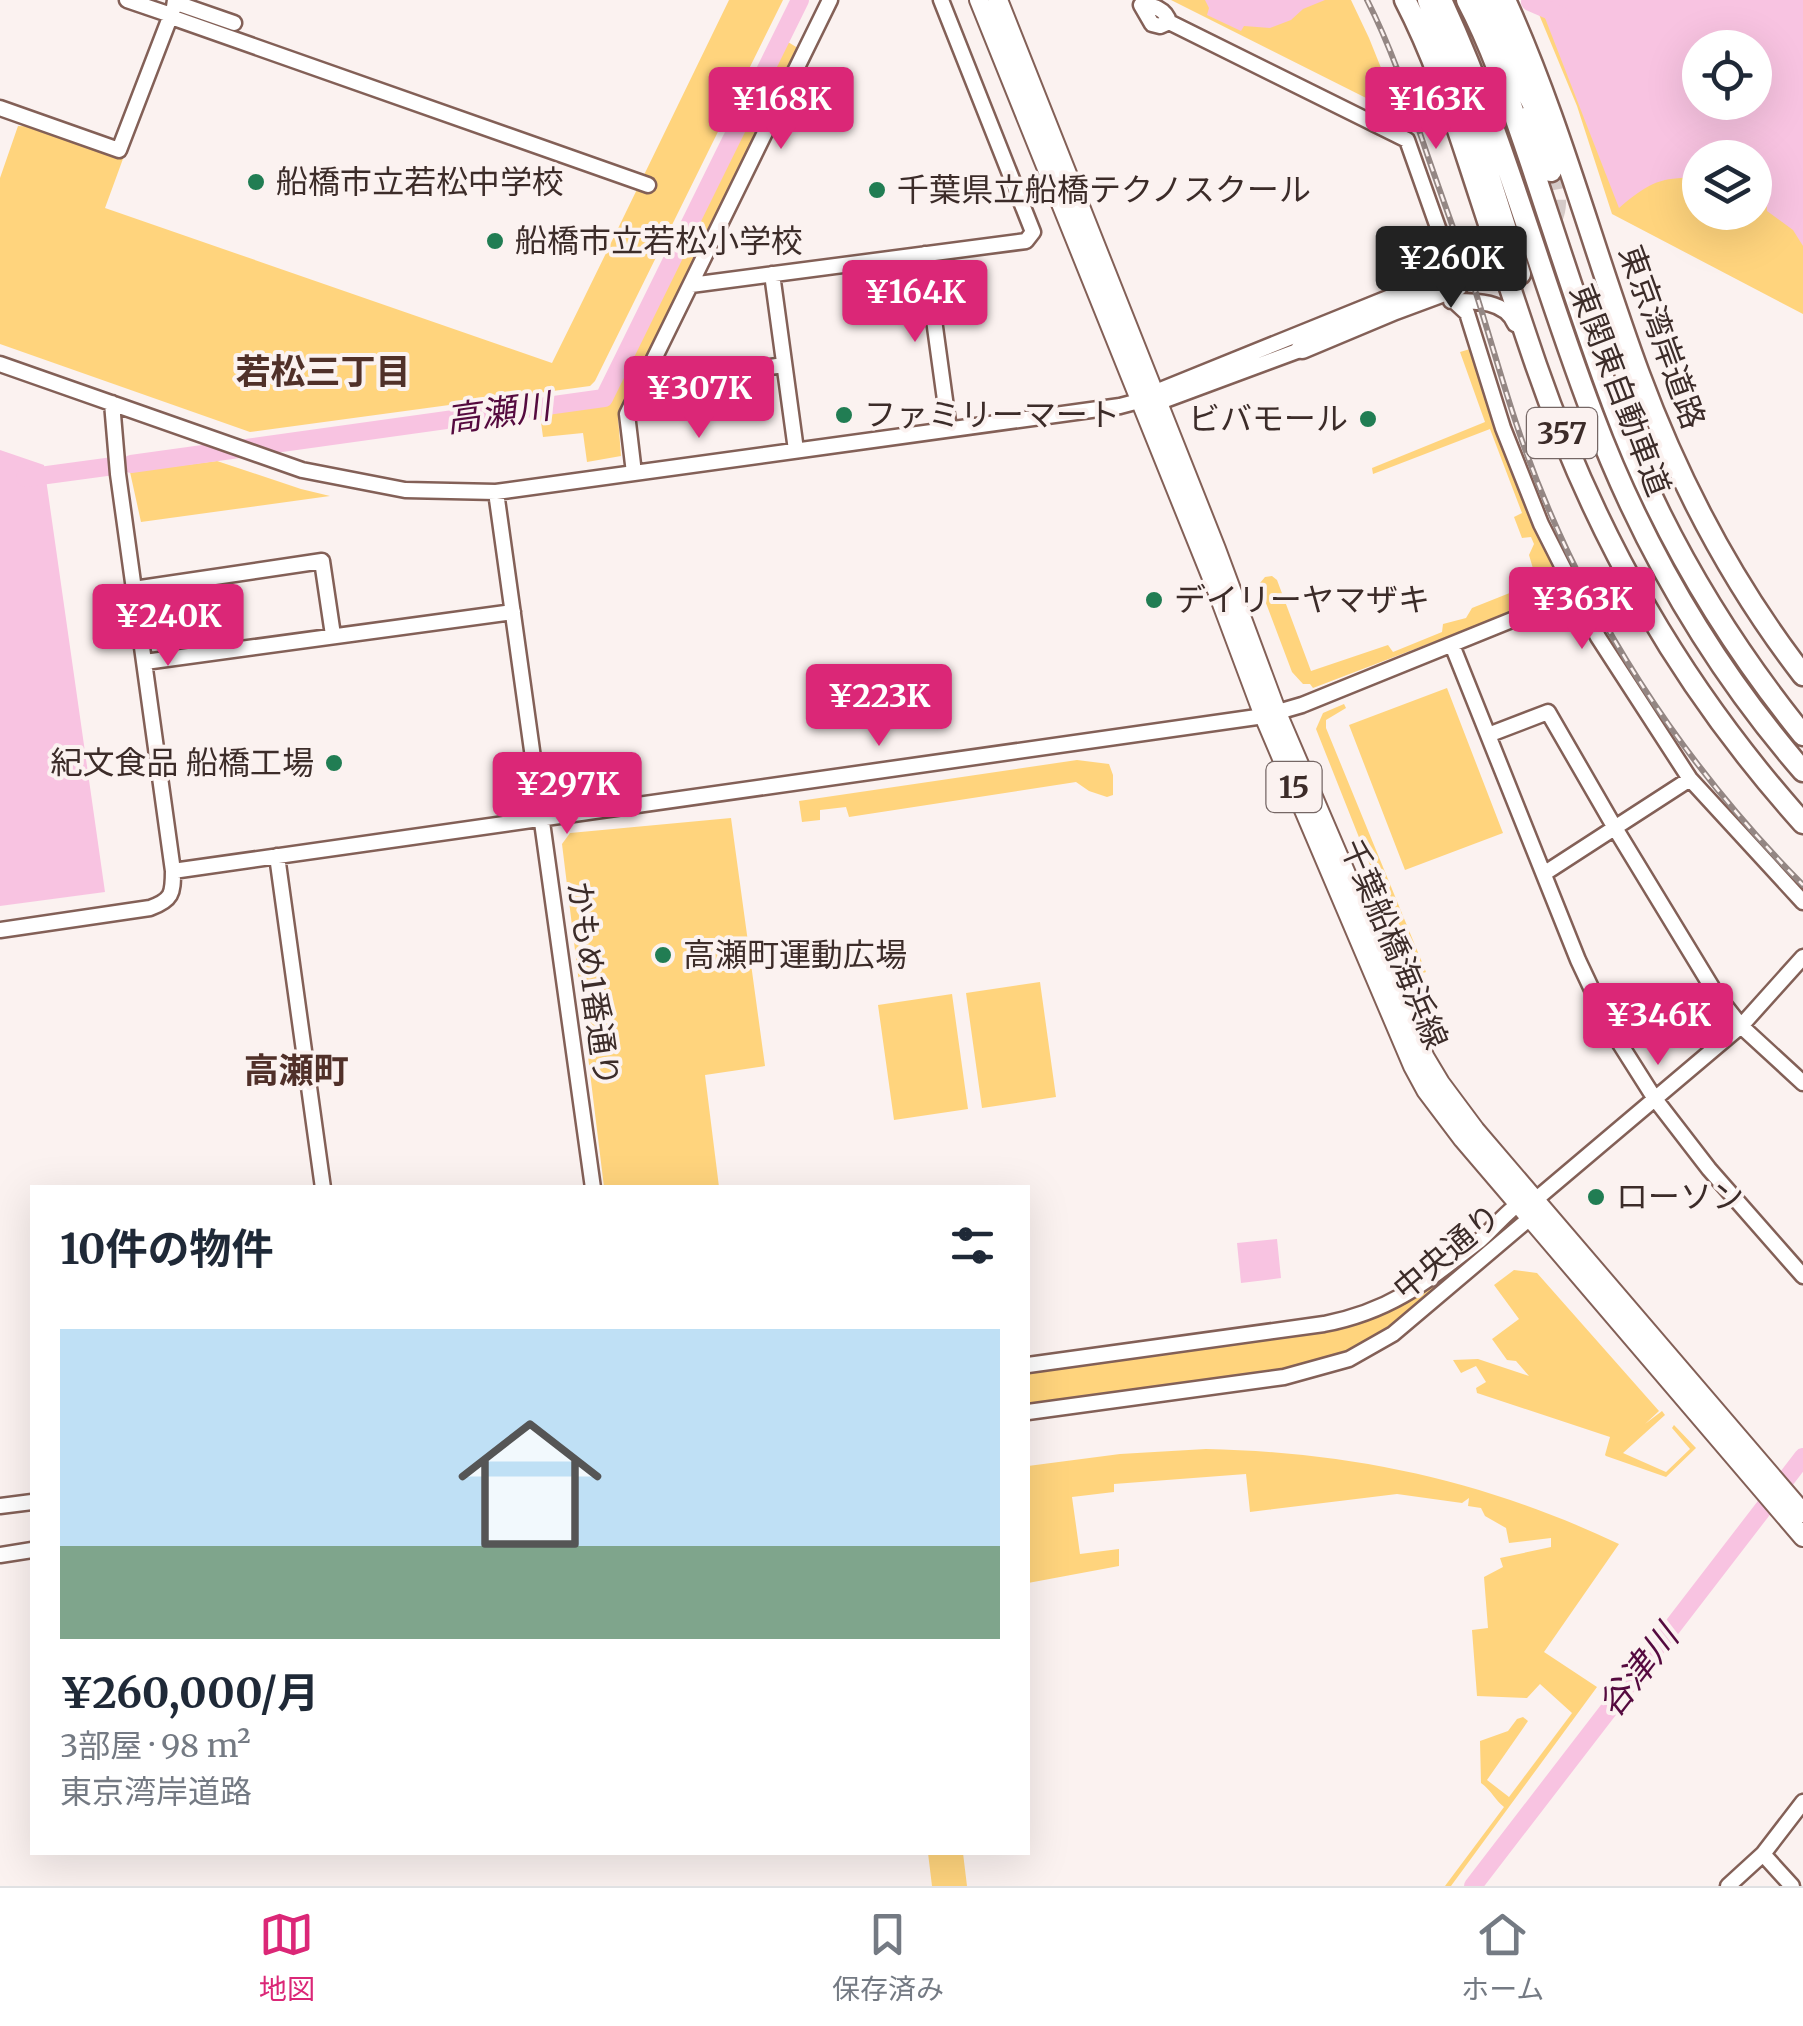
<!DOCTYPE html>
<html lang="ja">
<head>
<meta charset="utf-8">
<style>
	body { margin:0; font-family:Merriweather,"Noto Sans JP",serif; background:#f6f6f7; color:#1f2937; height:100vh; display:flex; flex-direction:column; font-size:38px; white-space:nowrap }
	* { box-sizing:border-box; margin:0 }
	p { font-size:32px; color:#747a83 }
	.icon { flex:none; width:55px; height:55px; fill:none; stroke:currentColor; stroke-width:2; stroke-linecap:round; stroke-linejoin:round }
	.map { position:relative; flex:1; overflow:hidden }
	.details { position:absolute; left:30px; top:1185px; width:1000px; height:670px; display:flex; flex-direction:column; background:#fff; border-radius:0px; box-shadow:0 10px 40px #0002 }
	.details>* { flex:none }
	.buttons { position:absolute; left:1682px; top:30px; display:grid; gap:20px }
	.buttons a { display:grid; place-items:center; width:90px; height:90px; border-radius:50%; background:#fff; box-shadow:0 10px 40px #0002; font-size:50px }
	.price { position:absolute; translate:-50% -85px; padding:0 22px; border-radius:10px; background:#db2777; color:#fff; font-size:32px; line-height:65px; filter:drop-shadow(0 2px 5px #0008) }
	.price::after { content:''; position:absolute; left:50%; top:60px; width:30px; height:22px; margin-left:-15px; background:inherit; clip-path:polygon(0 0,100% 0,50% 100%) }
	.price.active { background:#222; color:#fff }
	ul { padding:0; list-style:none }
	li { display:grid; align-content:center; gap:20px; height:530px; padding:0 30px }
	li+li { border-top:2px solid #e0e1e3 }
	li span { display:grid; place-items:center; height:310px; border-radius:0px; color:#555 }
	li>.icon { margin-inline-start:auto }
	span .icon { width:180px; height:180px; fill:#fffc; stroke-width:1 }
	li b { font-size:42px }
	h2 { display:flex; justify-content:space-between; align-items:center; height:120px; padding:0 30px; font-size:42px }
	.dock { display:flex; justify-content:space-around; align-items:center; height:140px; border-top:2px solid #e0e1e3; background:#fff; font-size:28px; color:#747a83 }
	.dock a { display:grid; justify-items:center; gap:5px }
	.dock .active { color:#db2777 }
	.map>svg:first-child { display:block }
	.green { fill:#ffd47d; fill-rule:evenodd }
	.water { fill:#f8c3e1; fill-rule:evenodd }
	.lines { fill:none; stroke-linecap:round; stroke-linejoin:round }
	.river { stroke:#f8c3e1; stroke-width:18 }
	.highway-tunnel { stroke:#d5cac8; stroke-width:20; stroke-dasharray:20 10; stroke-linecap:butt }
	.minor-casing { stroke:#836057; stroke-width:19 }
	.major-casing { stroke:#836057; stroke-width:22 }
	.highway-casing { stroke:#836057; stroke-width:25 }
	.minor { stroke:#fff; stroke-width:14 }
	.major { stroke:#fff; stroke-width:18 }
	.highway { stroke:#fff; stroke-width:20 }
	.rail-casing { stroke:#948784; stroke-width:6 }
	.rail { stroke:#fbf2f0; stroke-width:2.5; stroke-dasharray:8; stroke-linecap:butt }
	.poi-dot { fill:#217d53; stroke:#fbf2f0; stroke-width:4 }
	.labels { text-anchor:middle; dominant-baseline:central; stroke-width:8; stroke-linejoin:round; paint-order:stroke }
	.shield { fill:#fbf2f0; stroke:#756765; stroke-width:2.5 }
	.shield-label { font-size:30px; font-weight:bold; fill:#3c2c29 }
	.poi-label { font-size:32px; fill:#3c2c29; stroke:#fbf2f0; text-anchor:start }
	.street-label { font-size:32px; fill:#3c2c29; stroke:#fbf2f0 }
	.neighbourhood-label { font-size:35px; font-weight:bold; fill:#503029; stroke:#fbf2f0 }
	.water-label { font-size:35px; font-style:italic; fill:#550a3f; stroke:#fbf2f0 }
</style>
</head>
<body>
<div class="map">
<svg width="1803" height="1886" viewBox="0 0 1803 1886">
	<rect width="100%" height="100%" fill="#fbf2f0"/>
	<path class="green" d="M729,0H783L595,381L590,386L250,432L0,344V178L18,126L40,127L124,156L105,208L552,363C612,242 670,121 729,0Z
		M1171,0H1351L1369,38L1400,115Z
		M1533,0H1803V314L1612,214L1577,106ZM1700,48H1755V102H1700ZM1700,158H1755V212H1700Z
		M788,42L801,50L620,409L618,417L621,456L587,462L583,433L543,437L540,415L608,405Z
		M1470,349L1557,578L1552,593L1538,602L1313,688L1310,684H1303L1292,672L1261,590L1260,583L1265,577L1272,576L1277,580L1311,671L1388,645L1393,652L1442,632L1443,624L1466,618L1472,608L1537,582L1529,555L1534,544L1531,537L1522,538L1514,517L1522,513L1490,429L1373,474L1372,468L1485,422L1460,352Z
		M217,461L301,489L330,496L141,522L130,472Z
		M1447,688L1503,833L1405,870L1349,725Z
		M1344,704L1346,708L1326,720V728L1426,972L1414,976L1316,729L1323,713Z
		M1077,760L1109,764L1113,775V795L1107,797L1089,791L1076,782L849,817L846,807L820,810V820L802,822L799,801Z
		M731,818L765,1066L705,1075L719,1187H604L562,844L570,833Z
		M1040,982L1056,1097L982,1108L966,993Z
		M952,994L968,1109L894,1120L878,1005Z
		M1462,1267L1377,1336L1347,1352L1314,1364L1028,1406V1371L1344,1327L1402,1304Z
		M1514,1270L1537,1273L1659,1411L1645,1424L1662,1411L1665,1415L1623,1453L1666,1472L1690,1449L1672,1428L1674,1425L1696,1448L1666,1477L1606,1456L1605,1455L1610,1437L1477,1393L1476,1388L1486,1382L1476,1366L1461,1373L1453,1360L1478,1359L1529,1376L1516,1361L1507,1360L1492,1339L1519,1319L1494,1285Z
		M1206,1449C1353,1452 1486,1481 1619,1544L1544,1652L1597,1687L1451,1886H1445L1504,1807C1495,1800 1492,1791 1481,1783L1480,1741L1508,1731L1517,1719L1523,1717L1528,1721L1487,1780L1509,1797L1572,1713L1540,1684L1527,1698L1477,1696L1472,1630L1488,1628L1484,1577L1503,1567L1500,1558L1551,1547V1538L1509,1543L1506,1528L1485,1516L1481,1508L1468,1506L1469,1498L1462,1503L1397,1494L1250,1512L1246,1474L1114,1484V1492L1072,1497L1080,1554L1119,1549V1566L1028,1583V1466L1120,1454Z
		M928,1853H963L967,1886H932Z"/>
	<path class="water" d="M1205,0H1325L1303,9L1291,20L1270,28L1244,26L1241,31L1207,15L1209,8Z
		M1538,0H1803V246L1793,230L1767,211L1766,196L1755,192V158H1700V178C1661,176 1648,183 1619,208ZM1700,48H1755V102H1700Z
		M0,450L44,465L105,892L0,906Z
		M1277,1239L1281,1278L1241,1283L1237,1243Z"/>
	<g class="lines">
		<path class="river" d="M1530,2L1560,15
			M131,464L604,398L800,0
			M25,478L121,465
			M1473,1886L1803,1457"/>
		<path class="highway-tunnel" d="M1457,286C1491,274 1523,264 1545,232C1551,223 1556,214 1556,203C1557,192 1553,181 1551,171"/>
		<g class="minor-casing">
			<path id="minor" d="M127,0L171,15
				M175,0L182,5L234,23
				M1141,5C1153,5 1166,9 1169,22L1160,26L1152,24Z
				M171,17L648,185
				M1169,22L1407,140L1447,253L1452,264L1460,267
				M0,108L119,150L174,7L175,0
				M925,254L949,429
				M772,274L796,450
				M691,285L1026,241L1033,232L941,0
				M1451,301C1474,301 1505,300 1515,324
				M1454,301L1467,313L1503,428L1541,524L1598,637L1690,779L1803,902
				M0,364L302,470L405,490L496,492L1120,406L1139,401L1153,393L1499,253
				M644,384L784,365
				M1150,402L1157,403L1308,347
				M634,473L627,414L830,0
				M496,492L593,1188
				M134,589L322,561L333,635
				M1452,645L1578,960L1610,1028L1655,1099L1709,1169L1803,1276
				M145,662L513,612
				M1488,735L1548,712L1615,828L1716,994L1741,1026L1803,1083
				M277,856L323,1188
				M173,871L1264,716L1302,705L1576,594
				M1545,873L1690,779
				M0,930L150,908C172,900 173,894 173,871L118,474L112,403
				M1028,1365L1324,1324C1391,1311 1426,1282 1479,1241C1490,1232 1508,1210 1519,1204C1523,1202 1529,1202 1534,1201L1741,1026L1803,957
				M1028,1412L1284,1377L1349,1359L1393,1334L1530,1218L1532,1211
				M0,1506L32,1502
				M0,1555L32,1550
				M1763,1854L1792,1886
				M1728,1886L1763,1854L1803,1802"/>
		</g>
		<g class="major-casing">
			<path id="major" d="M979,0L1218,593L1264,716L1413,1066L1426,1090L1463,1139L1803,1537
				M998,0L1216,549L1277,713L1425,1058L1440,1083L1475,1130L1803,1513"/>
		</g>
		<g class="highway-casing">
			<path id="highway" d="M1405,0C1432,52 1451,108 1469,163C1491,230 1513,298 1536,365C1596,538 1681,687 1803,823
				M1428,0L1465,100L1520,274
				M1441,0C1503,133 1540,277 1592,413C1641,543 1712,666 1803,771
				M1467,0C1494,51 1512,108 1531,163C1558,244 1584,327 1614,407C1658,526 1723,636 1803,735
				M1487,0L1515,69L1542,122
				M1505,0C1560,121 1593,250 1639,374C1679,482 1732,583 1803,675
				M1532,113L1551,171
				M1302,348L1395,309L1457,286"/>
		</g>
		<use href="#minor" class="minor"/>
		<use href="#major" class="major"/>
		<use href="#highway" class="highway"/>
		<g class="rail-casing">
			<path id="rail" d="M1367,0C1391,47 1408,98 1425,148C1441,195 1459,243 1475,290C1492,343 1506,397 1525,449C1584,613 1680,761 1803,885"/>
		</g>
		<use href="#rail" class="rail"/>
	</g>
	<g class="poi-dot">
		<circle cx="256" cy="182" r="10"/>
		<circle cx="877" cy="190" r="10"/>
		<circle cx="495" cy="241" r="10"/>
		<circle cx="844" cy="415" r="10"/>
		<circle cx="1368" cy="419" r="10"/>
		<circle cx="1154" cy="600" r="10"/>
		<circle cx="334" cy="763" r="10"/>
		<circle cx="663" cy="955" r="10"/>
		<circle cx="1596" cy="1197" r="10"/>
	</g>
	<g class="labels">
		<g class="shield">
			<rect x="1527" y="408" width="70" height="50" rx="8"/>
			<rect x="1266.5" y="762" width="55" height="50" rx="8"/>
		</g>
		<g class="shield-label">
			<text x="1562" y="433">357</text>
			<text x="1294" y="787">15</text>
		</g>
		<g class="poi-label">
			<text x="276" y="182">船橋市立若松中学校</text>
			<text x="897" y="190">千葉県立船橋テクノスクール</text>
			<text x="515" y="241">船橋市立若松小学校</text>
			<text x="864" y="415">ファミリーマート</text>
			<text x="1348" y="419" text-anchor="end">ビバモール</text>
			<text x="1174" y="600">デイリーヤマザキ</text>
			<text x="314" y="763" text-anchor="end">紀文食品 船橋工場</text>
			<text x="683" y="955">高瀬町運動広場</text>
			<text x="1616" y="1197">ローソン</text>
		</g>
		<g class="street-label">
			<text transform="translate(1662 337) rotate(70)">東京湾岸道路</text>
			<text transform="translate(1620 390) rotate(69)">東関東自動車道</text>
			<text transform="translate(1394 944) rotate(67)">千葉船橋海浜線</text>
			<text transform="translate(593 984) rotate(82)">かもめ1番通り</text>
			<text transform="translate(1447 1252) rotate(-40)">中央通り</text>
		</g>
		<g class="neighbourhood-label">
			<text x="323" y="372">若松三丁目</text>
			<text x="296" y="1071">高瀬町</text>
		</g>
		<g class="water-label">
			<text transform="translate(498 413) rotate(-8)">高瀬川</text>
			<text transform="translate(1638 1671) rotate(-52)">谷津川</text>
		</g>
	</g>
</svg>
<div class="buttons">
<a><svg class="icon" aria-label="locate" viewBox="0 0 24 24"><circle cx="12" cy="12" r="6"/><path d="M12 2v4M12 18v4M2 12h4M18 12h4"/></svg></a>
<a><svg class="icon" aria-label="layers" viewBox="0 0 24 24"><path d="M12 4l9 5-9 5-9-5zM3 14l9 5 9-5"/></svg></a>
</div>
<b class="price" style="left:781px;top:152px">¥168K</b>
<b class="price" style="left:1436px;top:152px">¥163K</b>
<b class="price active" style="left:1451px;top:311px">¥260K</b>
<b class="price" style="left:915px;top:345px">¥164K</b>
<b class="price" style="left:699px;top:441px">¥307K</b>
<b class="price" style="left:1582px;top:652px">¥363K</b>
<b class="price" style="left:168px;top:669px">¥240K</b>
<b class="price" style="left:879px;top:749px">¥223K</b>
<b class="price" style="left:567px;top:837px">¥297K</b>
<b class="price" style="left:1658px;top:1068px">¥346K</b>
<section class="details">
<h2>10件の物件<svg class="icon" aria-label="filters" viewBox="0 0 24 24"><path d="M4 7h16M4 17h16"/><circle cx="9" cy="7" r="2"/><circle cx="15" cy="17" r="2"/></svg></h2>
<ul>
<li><span style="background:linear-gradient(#bfe0f5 70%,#7fa58c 0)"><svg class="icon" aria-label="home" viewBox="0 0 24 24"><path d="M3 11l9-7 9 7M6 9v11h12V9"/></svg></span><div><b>¥260,000/月</b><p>3部屋 · 98 m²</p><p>東京湾岸道路</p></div></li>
</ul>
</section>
</div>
<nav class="dock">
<a class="active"><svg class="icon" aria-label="map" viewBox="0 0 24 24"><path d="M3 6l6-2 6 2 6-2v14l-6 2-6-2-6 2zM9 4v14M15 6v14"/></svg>地図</a>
<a><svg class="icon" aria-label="saved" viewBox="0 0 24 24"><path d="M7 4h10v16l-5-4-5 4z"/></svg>保存済み</a>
<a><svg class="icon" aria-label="home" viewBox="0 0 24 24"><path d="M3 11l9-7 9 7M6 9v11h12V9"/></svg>ホーム</a>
</nav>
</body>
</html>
